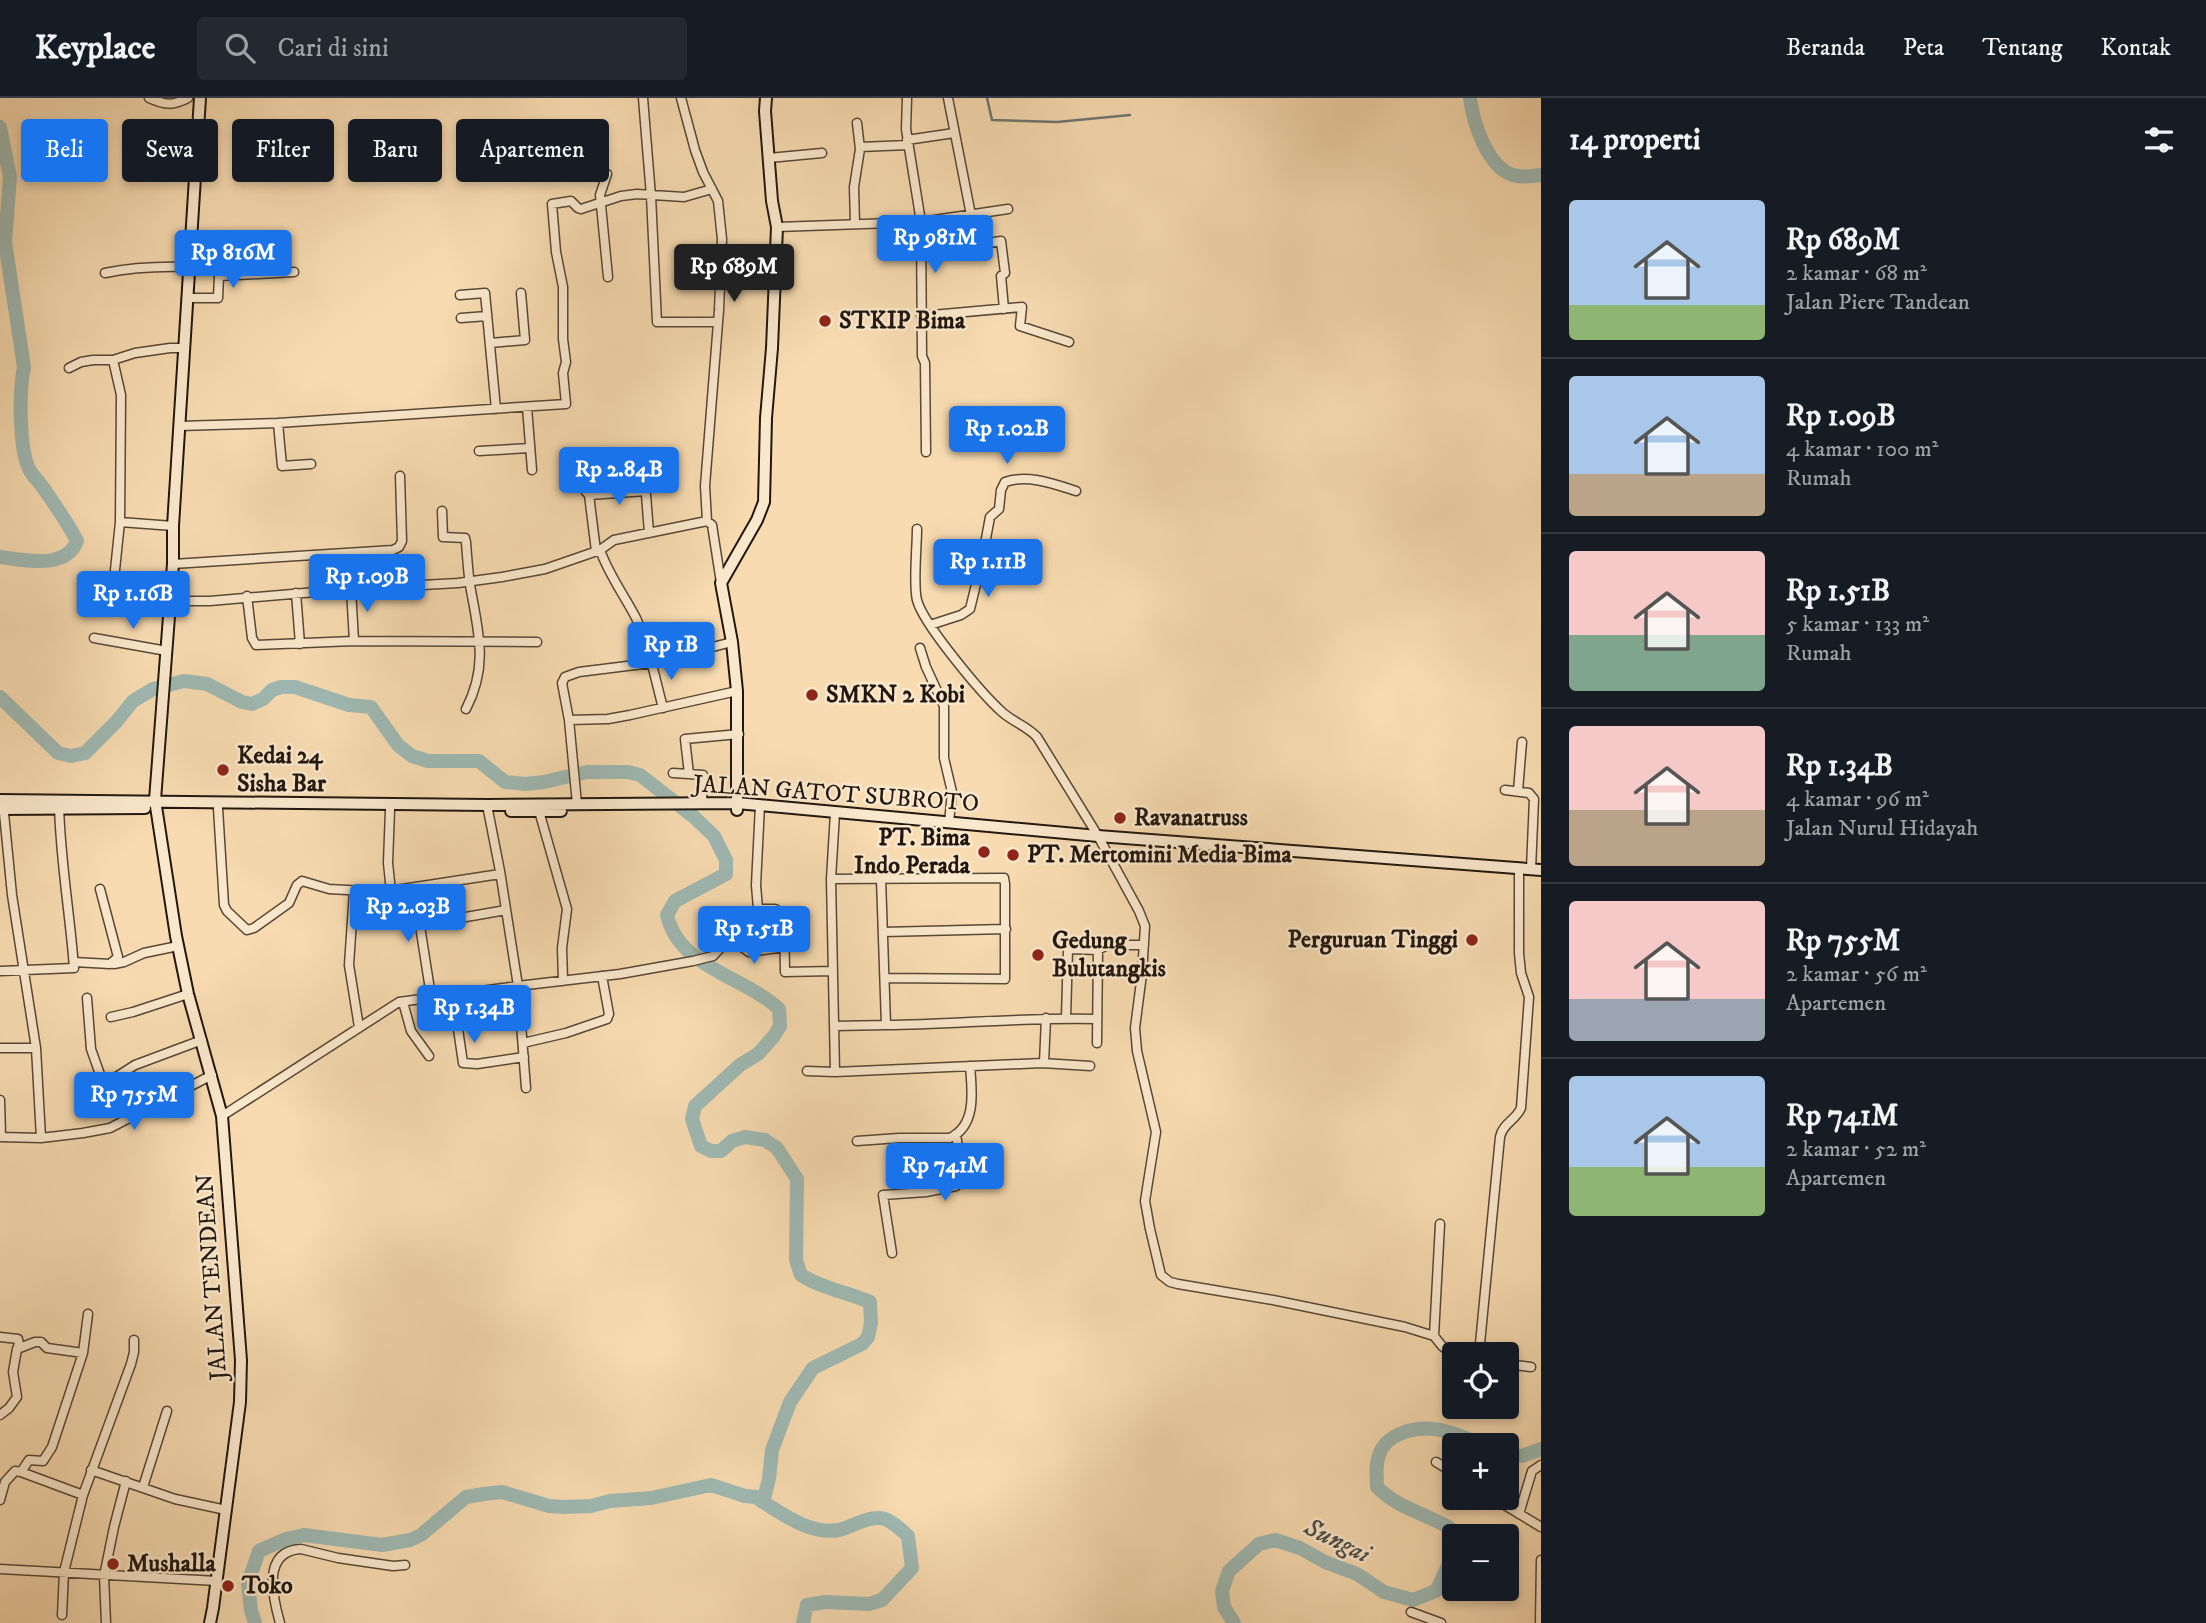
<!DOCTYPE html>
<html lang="id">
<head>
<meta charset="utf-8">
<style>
	body { margin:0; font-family:"IM FELL DW Pica",serif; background:#242831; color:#f1f3f6; height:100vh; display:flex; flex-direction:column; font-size:26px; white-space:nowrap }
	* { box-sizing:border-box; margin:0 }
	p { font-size:23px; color:#9ea1a6 }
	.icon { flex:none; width:38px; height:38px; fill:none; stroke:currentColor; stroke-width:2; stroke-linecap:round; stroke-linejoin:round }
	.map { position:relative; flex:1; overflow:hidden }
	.panel { display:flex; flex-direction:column; background:#171b24; width:665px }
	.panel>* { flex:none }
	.top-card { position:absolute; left:21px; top:21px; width:665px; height:63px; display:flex; gap:14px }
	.buttons { position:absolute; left:1442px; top:1244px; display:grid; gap:14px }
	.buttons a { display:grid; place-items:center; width:77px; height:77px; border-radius:7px; background:#171b24; box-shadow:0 4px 10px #0003; font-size:35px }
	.price { position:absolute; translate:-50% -60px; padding:0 16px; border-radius:7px; background:#1a73e8; color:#fff; font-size:23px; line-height:46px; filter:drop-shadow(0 2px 4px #0008) }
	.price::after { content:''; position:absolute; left:50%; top:42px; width:21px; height:16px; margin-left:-10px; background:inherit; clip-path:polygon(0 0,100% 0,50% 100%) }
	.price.active { background:#222; color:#fff }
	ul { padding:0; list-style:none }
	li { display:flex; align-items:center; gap:21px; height:175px; padding:0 28px }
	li+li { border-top:2px solid #363941 }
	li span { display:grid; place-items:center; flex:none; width:196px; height:140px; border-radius:7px; color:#555 }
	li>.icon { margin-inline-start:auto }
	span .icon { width:84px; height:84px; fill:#fffc; stroke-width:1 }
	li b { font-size:30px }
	h2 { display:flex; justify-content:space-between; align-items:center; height:84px; padding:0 28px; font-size:30px }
	.chip { padding:0 24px; border-radius:7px; background:#171b24; box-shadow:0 4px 10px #0003; font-size:24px; line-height:63px }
	.chip.active { background:#1a73e8; color:#fff }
	header { display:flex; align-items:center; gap:42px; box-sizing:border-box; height:98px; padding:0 35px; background:#171b24; border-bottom:2px solid #363941 }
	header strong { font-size:33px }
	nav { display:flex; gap:38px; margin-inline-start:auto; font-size:24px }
	.search { width:490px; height:63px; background:#242831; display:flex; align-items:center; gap:18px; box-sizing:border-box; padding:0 24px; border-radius:7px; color:#9ea1a6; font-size:26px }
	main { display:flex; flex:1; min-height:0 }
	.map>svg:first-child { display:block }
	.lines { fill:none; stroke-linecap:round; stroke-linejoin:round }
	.stream { stroke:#6d7872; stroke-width:2.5 }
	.river { stroke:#9fb9b3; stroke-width:14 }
	.street-casing { stroke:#574838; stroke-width:11 }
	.secondary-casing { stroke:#211710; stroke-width:14 }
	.street { stroke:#fae8cc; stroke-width:8 }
	.secondary { stroke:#fae8cc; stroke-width:10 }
	.poi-dot { fill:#8f2418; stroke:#fae8cc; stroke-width:2.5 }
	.labels { text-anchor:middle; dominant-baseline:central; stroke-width:5; stroke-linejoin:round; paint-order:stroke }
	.poi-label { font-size:24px; font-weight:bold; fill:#211710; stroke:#fae8cc; text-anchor:start }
	.street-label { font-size:24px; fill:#211710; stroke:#fae8cc }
	.water-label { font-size:26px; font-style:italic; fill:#4d5049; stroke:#fae8cc }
</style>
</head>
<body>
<header>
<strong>Keyplace</strong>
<div class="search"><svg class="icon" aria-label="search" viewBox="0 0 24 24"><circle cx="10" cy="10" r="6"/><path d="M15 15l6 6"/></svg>Cari di sini</div>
<nav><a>Beranda</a><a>Peta</a><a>Tentang</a><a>Kontak</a></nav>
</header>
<main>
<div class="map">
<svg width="1541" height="1525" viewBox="0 0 1541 1525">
	<rect width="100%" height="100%" fill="#f8dbb1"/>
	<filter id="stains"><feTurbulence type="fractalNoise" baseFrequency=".00286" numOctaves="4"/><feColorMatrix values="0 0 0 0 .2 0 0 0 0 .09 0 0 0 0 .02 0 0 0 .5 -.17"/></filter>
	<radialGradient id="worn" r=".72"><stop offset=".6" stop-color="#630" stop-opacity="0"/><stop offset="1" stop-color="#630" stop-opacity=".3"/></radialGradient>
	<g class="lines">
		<path class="stream" d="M987,0L992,22L1057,24L1130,17"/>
		<path class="river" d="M1470,0C1473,24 1487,69 1513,77C1522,80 1532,78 1541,77
			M0,29L10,79L5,144L24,269C19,291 19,350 29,371C32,377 38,383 42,388C54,406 67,423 77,443C66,472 24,462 0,459
			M0,599L58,655L71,658L85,655L117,623L133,603L153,591L184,583L207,586L242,604L252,606L263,601L272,592L281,589H295L349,607L371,609L398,647L412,658L428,663H479L505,684L526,686L544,684L587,674H628L640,677L694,719L714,738L726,762V776L675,803L667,817C679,870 744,878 779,911L780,928L774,938L758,956L740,967L695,1008L692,1021L701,1048L711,1053H721L732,1043L745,1039L765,1042L777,1050L797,1081L796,1162L801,1177C823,1191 847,1194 870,1204L871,1225L868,1239L862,1246L813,1270L790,1304L772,1352L769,1381L763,1404L756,1399L745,1398L711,1387L651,1400L610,1403L591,1408L565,1409L549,1408L502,1394L484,1396L466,1399L421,1437L410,1442L382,1447L304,1437L286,1441L259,1453L248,1485L251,1512L255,1525
			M1507,1355L1522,1358L1541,1351
			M763,1404C786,1418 811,1437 839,1432C844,1431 850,1428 855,1426C883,1415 887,1419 908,1438L912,1470L882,1502L869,1506L825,1504L807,1507L803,1525
			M1454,1444L1450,1430C1426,1416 1396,1409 1377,1389C1377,1381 1376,1373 1377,1366C1381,1332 1421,1326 1448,1334C1461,1337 1473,1343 1485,1348
			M1234,1525L1224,1509L1222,1493L1229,1473L1259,1446L1275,1442L1300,1450L1325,1464L1357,1476L1384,1494L1413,1502L1436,1493L1449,1466L1454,1447"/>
		<g class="street-casing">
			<path id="street" d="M149,0C165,7 173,8 188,0
				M643,0L651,98L657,224H718
				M681,0L695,52L703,74L718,103L722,141L719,212L705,388L707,423
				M907,0L906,31L921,124L922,258L925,265L926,354
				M948,0L971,117
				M907,42L954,35
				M860,49L908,47
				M769,60L822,55
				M607,76L600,97L608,179
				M855,126L854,89L860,51L857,25
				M777,129L921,124L1008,111
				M955,150L1001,143L1005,175L1001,178L1004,211
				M105,175C133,169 161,168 190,169
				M460,197L485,195L496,311
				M188,200H218L219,178L294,174
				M921,218L1022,209L1020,228L1069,244
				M461,220L487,218
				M490,245L525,242L521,195
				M113,262L121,297L120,424L173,428
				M69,270L81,264L93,262H113L135,255L170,250H185
				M527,309L532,372
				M278,325L282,368L311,366
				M179,328L278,325L566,306L563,275L566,264L563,241V189L556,154L552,106L571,103L578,110L581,111L621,98L637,96L684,99L712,91
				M479,353L530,350
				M592,375L644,371L649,435
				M583,377L586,394L589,397L596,453
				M589,397L646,393
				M442,413L443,439L465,440L466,444C467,458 468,473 470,487C478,533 489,567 466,611
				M917,431C917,449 913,487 917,502C923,526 982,596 1002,614C1013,624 1027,628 1037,639L1098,738L1139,813L1145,828L1142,876L1135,930L1137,953L1156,1034L1145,1103L1150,1131L1161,1177L1170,1184L1178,1186L1273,1202L1405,1229L1434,1238L1442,1248L1454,1257
				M600,452C609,477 624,497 636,520C649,548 655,580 663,610
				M173,466L393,452L399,449L402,443L400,378
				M115,472L120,424
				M351,491L354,543
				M296,495L300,546
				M247,498L252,540L256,547L354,543L537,544
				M170,503H210L351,491L458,485L502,479L545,471L600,452L614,442L707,423L712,427L721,485
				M930,527L961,517L970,511L982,462L990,419L999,411L1001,392L1005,384C1028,376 1054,386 1076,393
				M94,540L167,553
				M920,550L926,569L944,608V660L952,694L949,725
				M569,622L608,621L630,617L737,593
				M673,675L689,676
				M1505,692L1529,695L1534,701L1531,771
				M1518,693L1522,644
				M702,705L703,677L689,676L685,641L739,636
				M577,706L569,622L562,585L565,579L579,574L651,565L732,544
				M760,707L756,787L758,811H775L784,816L785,874L832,873
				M218,710L224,807L227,813L247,832L254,830L289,805L297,787L302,783L329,791L383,794L500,776
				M390,712L388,765L391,794
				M539,713L567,811L562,850L563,883
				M835,715L831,781L835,974L1042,965L1090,968
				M831,781L1004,780L1005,786V881L885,880
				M414,790L431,898
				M354,793L349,867L359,929
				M420,827L506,812
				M883,834L1006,831
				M1098,852L1107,847H1144
				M74,864L110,866L118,859L100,791
				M114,866L124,864L144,855L178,848
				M0,873L74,870C70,815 60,761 59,706
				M453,897L463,965L477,966L524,959
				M87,900L91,951L102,982L110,983L135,967L202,942
				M403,904L411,933L429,958
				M111,919L133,914L188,896
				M1066,920L1068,851L1098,852L1097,945
				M886,927C956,926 1027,919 1097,921
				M834,928L886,927L881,781
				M523,945L566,935L607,921L609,916L602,878
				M0,950H36
				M1044,965L1046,920
				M807,973L835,974
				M526,990L518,888L620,876L693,863L713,858L728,842H732L749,854L785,849
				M0,1002L1,1039
				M222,1018L399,904L518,888L500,773L487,707
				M0,1039L41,1040L36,950L12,797L3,705
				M41,1040L83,1035L110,1030L212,977
				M857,1043L899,1040H950C977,1027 972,993 970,968
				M892,1155L883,1097L926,1094L956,1088L959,1056L956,1036
				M1434,1238L1440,1126
				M0,1239L18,1241L19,1246L17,1251
				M1479,1256L1500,1039C1503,1025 1516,1022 1521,1010L1529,899L1521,875L1519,855V776
				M1507,1266L1531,1269
				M0,1317L9,1310L17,1299L13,1274L17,1251L35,1244H41L47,1250L83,1255L88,1216
				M1436,1364L1454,1375
				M91,1372L175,1401L226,1412
				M21,1374L29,1362L43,1363L52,1349L83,1255
				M143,1389L167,1313
				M1493,1400L1541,1429
				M0,1402L5,1384L15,1373L21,1374L83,1397L131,1266L134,1254V1242
				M1519,1416L1532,1373L1541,1367
				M0,1471L217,1483
				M1411,1514L1441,1525
				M62,1517L64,1474L83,1397
				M106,1525L104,1478L114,1429L126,1383
				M280,1525C273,1500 261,1453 301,1451L338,1460L393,1468L405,1467
				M1540,1525L1541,1462"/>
		</g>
		<g class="secondary-casing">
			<path id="secondary" d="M200,0L173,428V466L155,702L176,838L188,896L222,1018L241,1262L240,1304L213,1510L210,1525
				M0,702L487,707L737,705L1098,738L1541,772
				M0,711L145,710
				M737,712V593L732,544L721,485L757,422L764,404L766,320L772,250L777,129L772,103L765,13L766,0
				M511,713H561"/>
		</g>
		<use href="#street" class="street"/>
		<use href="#secondary" class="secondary"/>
	</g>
	<g class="poi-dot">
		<circle cx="825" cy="223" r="7"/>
		<circle cx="812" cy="597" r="7"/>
		<circle cx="223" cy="672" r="7"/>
		<circle cx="1120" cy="720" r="7"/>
		<circle cx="984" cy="754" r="7"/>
		<circle cx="1013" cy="757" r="7"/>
		<circle cx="1472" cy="842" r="7"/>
		<circle cx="1038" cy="857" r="7"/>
		<circle cx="113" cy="1466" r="7"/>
		<circle cx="228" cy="1488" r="7"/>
	</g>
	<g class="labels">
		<g class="poi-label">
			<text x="839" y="223">STKIP Bima</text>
			<text x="826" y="597">SMKN 2 Kobi</text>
			<text x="237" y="658">Kedai 24<tspan x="237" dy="28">Sisha Bar</tspan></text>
			<text x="1134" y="720">Ravanatruss</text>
			<text x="970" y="740" text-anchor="end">PT. Bima<tspan x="970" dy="28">Indo Perada</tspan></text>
			<text x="1027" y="757">PT. Mertomini Media Bima</text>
			<text x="1458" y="842" text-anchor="end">Perguruan Tinggi</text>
			<text x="1052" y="843">Gedung<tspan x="1052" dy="28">Bulutangkis</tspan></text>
			<text x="127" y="1466">Mushalla</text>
			<text x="242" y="1488">Toko</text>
		</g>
		<g class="street-label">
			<text transform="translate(836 696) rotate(4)">JALAN GATOT SUBROTO</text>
			<text transform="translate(212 1179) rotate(-94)">JALAN TENDEAN</text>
		</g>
		<g class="water-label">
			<text transform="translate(1337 1443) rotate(26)">Sungai</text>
		</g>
	</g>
	<rect width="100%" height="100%" filter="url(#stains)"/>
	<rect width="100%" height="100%" fill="url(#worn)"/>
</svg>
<div class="buttons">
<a><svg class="icon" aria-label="locate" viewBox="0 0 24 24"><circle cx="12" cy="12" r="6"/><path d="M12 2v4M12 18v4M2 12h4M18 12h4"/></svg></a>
<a>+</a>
<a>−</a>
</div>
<b class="price" style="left:935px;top:177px">Rp 981M</b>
<b class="price" style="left:233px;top:192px">Rp 816M</b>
<b class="price active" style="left:734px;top:206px">Rp 689M</b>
<b class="price" style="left:1007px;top:368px">Rp 1.02B</b>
<b class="price" style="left:619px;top:409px">Rp 2.84B</b>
<b class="price" style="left:988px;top:501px">Rp 1.11B</b>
<b class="price" style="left:367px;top:516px">Rp 1.09B</b>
<b class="price" style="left:133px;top:533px">Rp 1.16B</b>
<b class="price" style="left:671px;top:584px">Rp 1B</b>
<b class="price" style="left:408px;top:846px">Rp 2.03B</b>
<b class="price" style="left:754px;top:868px">Rp 1.51B</b>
<b class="price" style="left:474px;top:947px">Rp 1.34B</b>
<b class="price" style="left:134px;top:1034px">Rp 755M</b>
<b class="price" style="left:945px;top:1105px">Rp 741M</b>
<div class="top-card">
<a class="chip active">Beli</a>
<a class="chip">Sewa</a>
<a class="chip">Filter</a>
<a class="chip">Baru</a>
<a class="chip">Apartemen</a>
</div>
</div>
<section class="panel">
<h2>14 properti<svg class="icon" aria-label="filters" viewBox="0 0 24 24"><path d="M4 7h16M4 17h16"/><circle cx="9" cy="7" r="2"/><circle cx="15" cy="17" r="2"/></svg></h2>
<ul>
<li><span style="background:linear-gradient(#a9c7e8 75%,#8fb573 0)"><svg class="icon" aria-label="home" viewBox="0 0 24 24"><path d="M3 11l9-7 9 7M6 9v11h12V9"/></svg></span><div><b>Rp 689M</b><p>2 kamar · 68 m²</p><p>Jalan Piere Tandean</p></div></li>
<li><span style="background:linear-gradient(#a9c7e8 70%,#b9a48a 0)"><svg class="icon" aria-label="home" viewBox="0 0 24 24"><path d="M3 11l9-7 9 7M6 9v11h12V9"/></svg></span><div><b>Rp 1.09B</b><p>4 kamar · 100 m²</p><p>Rumah</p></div></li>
<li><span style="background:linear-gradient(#f6c9c9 60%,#7fa58c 0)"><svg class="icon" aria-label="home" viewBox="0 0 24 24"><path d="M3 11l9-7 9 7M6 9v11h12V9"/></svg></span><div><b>Rp 1.51B</b><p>5 kamar · 133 m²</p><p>Rumah</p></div></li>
<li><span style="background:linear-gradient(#f6c9c9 60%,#b9a48a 0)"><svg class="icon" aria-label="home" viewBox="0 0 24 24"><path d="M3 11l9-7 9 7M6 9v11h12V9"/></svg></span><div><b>Rp 1.34B</b><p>4 kamar · 96 m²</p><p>Jalan Nurul Hidayah</p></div></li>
<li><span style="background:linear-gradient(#f6c9c9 70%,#9aa5b1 0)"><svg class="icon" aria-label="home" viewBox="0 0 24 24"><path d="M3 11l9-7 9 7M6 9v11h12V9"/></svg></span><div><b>Rp 755M</b><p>2 kamar · 56 m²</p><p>Apartemen</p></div></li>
<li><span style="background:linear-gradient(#a9c7e8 65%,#8fb573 0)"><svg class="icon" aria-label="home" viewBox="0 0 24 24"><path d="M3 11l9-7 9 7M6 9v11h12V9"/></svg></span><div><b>Rp 741M</b><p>2 kamar · 52 m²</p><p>Apartemen</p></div></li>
</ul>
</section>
</main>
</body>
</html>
